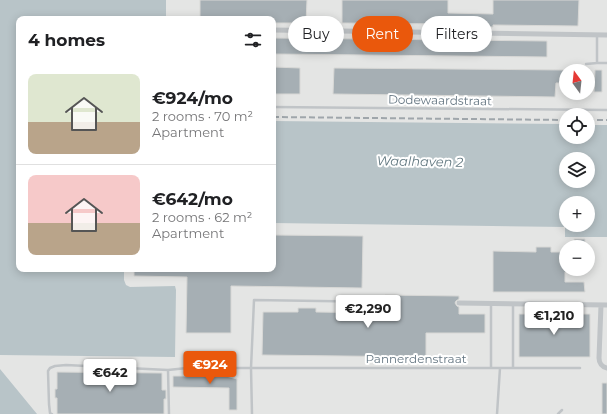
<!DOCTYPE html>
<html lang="en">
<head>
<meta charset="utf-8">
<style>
	body { margin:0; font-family:Montserrat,sans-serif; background:#f2f2f2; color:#202124; height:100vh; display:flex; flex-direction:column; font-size:15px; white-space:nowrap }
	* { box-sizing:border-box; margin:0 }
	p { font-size:13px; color:#757577 }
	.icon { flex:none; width:22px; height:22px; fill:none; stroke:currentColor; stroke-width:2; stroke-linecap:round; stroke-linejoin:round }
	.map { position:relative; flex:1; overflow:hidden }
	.drawer { position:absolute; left:16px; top:16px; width:260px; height:256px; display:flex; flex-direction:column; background:#fff; border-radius:8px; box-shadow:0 2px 10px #0003 }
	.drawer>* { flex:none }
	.hud { position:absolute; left:288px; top:16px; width:259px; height:36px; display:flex; gap:8px }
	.needle { width:26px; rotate:345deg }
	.controls { position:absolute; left:559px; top:64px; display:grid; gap:8px }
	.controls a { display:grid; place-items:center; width:36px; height:36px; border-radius:50%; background:#fff; box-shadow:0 2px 10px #0003; font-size:20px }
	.price { position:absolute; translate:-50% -34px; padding:0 9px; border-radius:4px; background:#fff; color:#222; font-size:13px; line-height:26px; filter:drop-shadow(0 1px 2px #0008) }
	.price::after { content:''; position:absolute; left:50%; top:24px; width:12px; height:9px; margin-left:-6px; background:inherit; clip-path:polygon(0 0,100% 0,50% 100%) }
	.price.selected { background:#ea580c; color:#fff }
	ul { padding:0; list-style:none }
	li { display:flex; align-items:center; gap:12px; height:100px; padding:0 12px }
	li+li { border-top:1px solid #e0e0e0 }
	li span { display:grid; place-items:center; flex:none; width:112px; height:80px; border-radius:8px; color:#555 }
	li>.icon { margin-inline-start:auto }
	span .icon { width:48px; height:48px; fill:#fffc; stroke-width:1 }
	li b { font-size:17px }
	h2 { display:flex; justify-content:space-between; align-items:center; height:48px; padding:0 12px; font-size:17px }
	.pill { padding:0 14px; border-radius:18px; background:#fff; box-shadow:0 2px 10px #0003; font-size:14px; line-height:36px }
	.pill.selected { background:#ea580c; color:#fff }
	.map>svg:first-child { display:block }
	.built { fill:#e4e5e4; fill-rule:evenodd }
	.water { fill:#b8c4c8; fill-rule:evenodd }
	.building { fill:#a6afb4; stroke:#d8d8d6 }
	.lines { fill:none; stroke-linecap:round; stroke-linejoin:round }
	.service { stroke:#c0c4c7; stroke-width:2.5 }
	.minor { stroke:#c0c4c7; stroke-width:5 }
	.rail { stroke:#9fa6ab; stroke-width:2; stroke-dasharray:6 3; stroke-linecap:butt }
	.labels { text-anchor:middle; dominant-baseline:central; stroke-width:4; stroke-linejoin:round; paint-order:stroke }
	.street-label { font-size:12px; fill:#667783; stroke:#fff }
	.water-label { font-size:13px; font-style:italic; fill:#627880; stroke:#fff }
</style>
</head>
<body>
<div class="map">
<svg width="607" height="414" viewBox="0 0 607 414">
	<rect width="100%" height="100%" fill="#f6f6f3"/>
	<path class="built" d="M152,0H607V133H588V115H566V133L273,128V19H152ZM566,71H588V93H566Z
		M273,219L566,225H607V414H30L0,377V350L120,294L119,269H273ZM566,247H588V269H566Z"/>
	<path class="water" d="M0,0H166V19H19V269H124V280L126,285L130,287L175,286L176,290L175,357L0,355Z
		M273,121L566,124V137H588V125H607V237H565V227L273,223ZM566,159H588V181H566ZM566,203H588V225H566Z
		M0,369L37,414H0Z"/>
	<path class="building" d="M200,0H307L306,23H273V19H200Z
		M342,0H448V13L493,14V0H579L578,26L493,25V27L448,26V24L342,23Z
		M273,38L547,41V57L273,54Z
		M273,67L300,68V94H273Z
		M334,68L566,70V83H556L555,97L333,94Z
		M595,70H602V92H594Z
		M273,235L363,236L362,288L231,286V333H186L187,277L134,276V269H273Z
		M574,239H585V247H579L574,242Z
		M536,247H551V252H566V272H565V282H584L585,292H493V251L536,252Z
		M385,295L459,296V299L456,301L455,303L457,306L459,307V314H485V333H426V357L262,355L263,312H298V308H316V312L385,313V305L388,302L387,300L385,299Z
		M519,314H590V357H519Z
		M57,372L162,373V390H166V399H164V414H57V398H55V389H57Z
		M173,376H226L237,379V410H229V388L173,387Z
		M602,383H607V414H602Z"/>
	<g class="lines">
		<path class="service" d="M597,36V63H607
			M586,64L597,63
			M273,107L607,110
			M491,368V304
			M513,368V305
			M168,370L169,414
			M52,414L50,413L49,404L48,371L50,368L55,366L66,365L168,370L187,368H580
			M252,414L251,368L254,300L385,302
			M497,414L500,368
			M558,414L562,410"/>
		<path class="minor" d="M273,30L607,35
			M459,303L607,305
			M601,305L599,358C599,363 602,367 607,368"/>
		<path class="rail" d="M273,117L566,120
			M588,120H607"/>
	</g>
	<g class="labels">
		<g class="street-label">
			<text transform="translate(440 100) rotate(1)">Dodewaardstraat</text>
			<text x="416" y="358">Pannerdenstraat</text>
		</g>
		<g class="water-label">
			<text transform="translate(420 161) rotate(1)">Waalhaven 2</text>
		</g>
	</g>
</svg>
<div class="controls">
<a><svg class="needle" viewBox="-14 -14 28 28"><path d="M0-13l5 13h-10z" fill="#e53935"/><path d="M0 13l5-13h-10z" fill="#757577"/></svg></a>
<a><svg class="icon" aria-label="locate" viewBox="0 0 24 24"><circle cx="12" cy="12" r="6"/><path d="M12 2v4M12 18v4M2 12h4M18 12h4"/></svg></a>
<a><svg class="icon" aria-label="layers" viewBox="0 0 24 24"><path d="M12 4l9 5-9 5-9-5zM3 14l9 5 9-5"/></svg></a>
<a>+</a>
<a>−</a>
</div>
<b class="price" style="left:368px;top:329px">€2,290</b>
<b class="price" style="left:554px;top:336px">€1,210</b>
<b class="price selected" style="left:210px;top:385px">€924</b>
<b class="price" style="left:110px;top:393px">€642</b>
<div class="hud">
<a class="pill">Buy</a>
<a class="pill selected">Rent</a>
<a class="pill">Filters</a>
</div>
<section class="drawer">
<h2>4 homes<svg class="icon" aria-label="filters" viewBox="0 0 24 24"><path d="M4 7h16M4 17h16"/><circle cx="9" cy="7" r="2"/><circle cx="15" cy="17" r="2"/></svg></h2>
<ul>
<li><span style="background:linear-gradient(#dfe7d0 60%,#b9a48a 0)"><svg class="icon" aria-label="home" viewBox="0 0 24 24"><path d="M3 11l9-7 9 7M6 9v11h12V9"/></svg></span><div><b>€924/mo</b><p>2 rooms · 70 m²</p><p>Apartment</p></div></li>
<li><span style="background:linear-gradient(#f6c9c9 60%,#b9a48a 0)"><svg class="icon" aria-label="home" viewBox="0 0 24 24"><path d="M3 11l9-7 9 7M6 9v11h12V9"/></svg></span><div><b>€642/mo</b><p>2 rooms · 62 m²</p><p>Apartment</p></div></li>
</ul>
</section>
</div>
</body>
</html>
